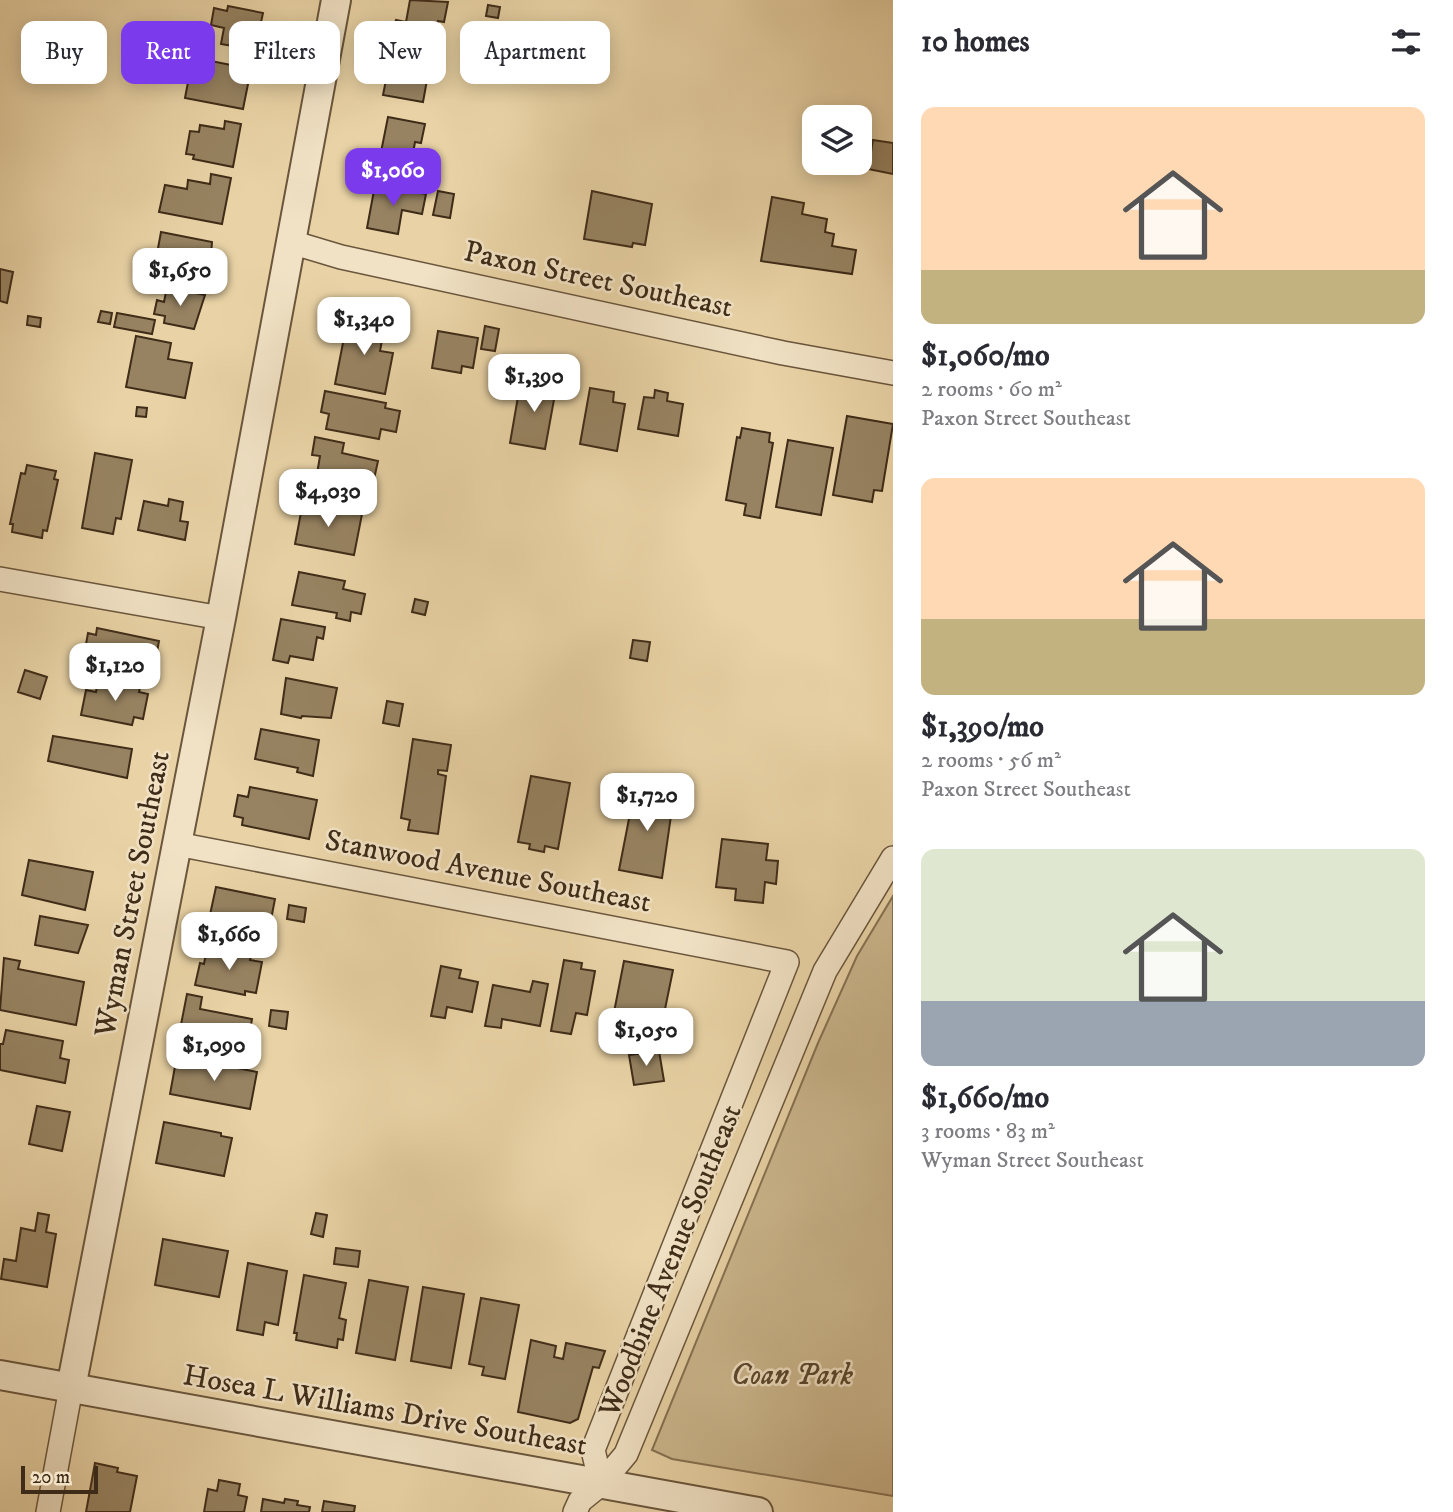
<!DOCTYPE html>
<html lang="en">
<head>
<meta charset="utf-8">
<style>
	body { margin:0; font-family:"IM FELL DW Pica",serif; background:#f7f7f7; color:#2b2b33; height:100vh; display:flex; flex-direction:column; font-size:26px; white-space:nowrap }
	* { box-sizing:border-box; margin:0 }
	p { font-size:23px; color:#7c7c81 }
	.icon { flex:none; width:38px; height:38px; fill:none; stroke:currentColor; stroke-width:2; stroke-linecap:round; stroke-linejoin:round }
	.map { position:relative; flex:1; overflow:hidden }
	.sheet { display:flex; flex-direction:column; background:#fff; width:560px }
	.sheet>* { flex:none }
	.banner { position:absolute; left:21px; top:21px; width:665px; height:63px; display:flex; gap:14px }
	.tools { position:absolute; left:802px; top:105px; display:grid; gap:14px }
	.tools a { display:grid; place-items:center; width:70px; height:70px; border-radius:14px; background:#fff; box-shadow:0 4px 18px #0003; font-size:35px }
	.scale { position:absolute; left:21px; bottom:18px; width:77px; box-sizing:border-box; padding-left:7px; border:4px solid #3f2c18; border-top:0; font-size:19px; line-height:24px; white-space:nowrap; color:#3f2c18; -webkit-text-stroke:5px #f1e2c5; paint-order:stroke }
	.price { position:absolute; translate:-50% -60px; padding:0 16px; border-radius:14px; background:#fff; color:#222; font-size:23px; line-height:46px; filter:drop-shadow(0 2px 4px #0008) }
	.price::after { content:''; position:absolute; left:50%; top:42px; width:21px; height:16px; margin-left:-10px; background:inherit; clip-path:polygon(0 0,100% 0,50% 100%) }
	.price.current { background:#7c3aed; color:#fff }
	ul { padding:0; list-style:none }
	li { display:grid; align-content:center; gap:14px; height:371px; padding:0 28px }
	li span { display:grid; place-items:center; height:217px; border-radius:14px; color:#555 }
	li>.icon { margin-inline-start:auto }
	span .icon { width:126px; height:126px; fill:#fffc; stroke-width:1 }
	li b { font-size:30px }
	h2 { display:flex; justify-content:space-between; align-items:center; height:84px; padding:0 28px; font-size:30px }
	.chip { padding:0 24px; border-radius:14px; background:#fff; box-shadow:0 4px 18px #0003; font-size:24px; line-height:63px }
	.chip.current { background:#7c3aed; color:#fff }
	main { display:flex; flex:1; min-height:0 }
	.map>svg:first-child { display:block }
	.green { fill:#ccb78e; stroke:#867253; stroke-width:2 }
	.building { fill:#978362; stroke:#3f2c18; stroke-width:2 }
	.lines { fill:none; stroke-linecap:round; stroke-linejoin:round }
	.minor-casing { stroke:#6a563c; stroke-width:26 }
	.tertiary-casing { stroke:#6a563c; stroke-width:32 }
	.minor { stroke:#f1e2c5; stroke-width:23 }
	.tertiary { stroke:#f1e2c5; stroke-width:28 }
	.labels { text-anchor:middle; dominant-baseline:central; stroke-width:5; stroke-linejoin:round; paint-order:stroke }
	.street-label { font-size:30px; fill:#3f2c18; stroke:#f1e2c5 }
	.park-label { font-size:30px; font-style:italic; fill:#5b4830; stroke:#f1e2c5 }
</style>
</head>
<body>
<main>
<div class="map">
<svg width="893" height="1512" viewBox="0 0 893 1512">
	<rect width="100%" height="100%" fill="#e9d3a6"/>
	<filter id="stains"><feTurbulence type="fractalNoise" baseFrequency=".00286" numOctaves="4"/><feColorMatrix values="0 0 0 0 .2 0 0 0 0 .09 0 0 0 0 .02 0 0 0 .5 -.17"/></filter>
	<radialGradient id="worn" r=".72"><stop offset=".6" stop-color="#630" stop-opacity="0"/><stop offset="1" stop-color="#630" stop-opacity=".3"/></radialGradient>
	<path class="green" d="M893,896V1496L672,1459L652,1450L818,1043L857,956Z"/>
	<path class="building" d="M410,0L448,2L444,22L438,21L433,44L393,36L396,20L406,22Z
		M488,5L500,7L498,18L486,16Z
		M228,6L263,13L255,50L221,44L224,28L211,25L214,8L227,11Z
		M131,35L156,40L153,56L128,52Z
		M86,45L100,48L98,63L83,61Z
		M397,53L437,60L434,81L427,80L423,102L383,95L386,80L393,81Z
		M206,60L251,69L243,109L185,98L189,77L202,80Z
		M388,117L425,124L421,143L415,142L411,165L379,162Z
		M225,121L241,124L233,167L193,159L194,155L186,154L190,131L199,132L200,125L224,129Z
		M873,140L893,143V174L868,169Z
		M211,174L231,178L222,224L159,212L165,185L187,189L188,180L210,184Z
		M375,185L426,194L422,214L402,210L398,234L367,228Z
		M438,191L454,194L450,218L433,215Z
		M592,191L652,204L645,245L633,243L632,247L584,239Z
		M772,197L804,203L802,214L827,219L825,232L834,234L832,246L856,250L852,274L761,261Z
		M161,232L212,242L209,281L154,270Z
		M0,269L13,272L7,303L0,301Z
		M167,287L205,295L194,329L164,323L165,316L154,314L157,300L164,302Z
		M101,311L112,313L110,324L98,322Z
		M117,313L155,320L152,334L114,327Z
		M28,316L41,318L40,327L27,325Z
		M348,317L385,324L380,351L393,353L385,394L335,384Z
		M485,326L499,329L495,351L481,349Z
		M438,331L478,338L473,368L462,366L461,373L432,368Z
		M136,336L171,343L168,359L192,363L185,398L126,387Z
		M534,379L557,383L545,449L510,443L520,385L533,387Z
		M590,388L614,392L613,402L625,404L617,451L580,444Z
		M655,390L668,393L667,401L683,404L678,436L638,429L644,397L654,398Z
		M325,391L386,403L385,408L400,411L396,432L381,429L379,439L326,429L329,414L321,412Z
		M137,407L147,408L146,417L136,416Z
		M847,416L893,424L882,491L874,490L872,502L833,495Z
		M742,428L770,433L769,442L773,443L760,518L744,515L746,504L726,500L737,437L740,438Z
		M315,437L344,443L342,453L378,461L370,497L315,486L320,456L312,455Z
		M788,440L833,448L821,515L776,507Z
		M95,453L132,460L121,519L116,518L113,534L82,528Z
		M27,465L56,471L54,479L58,480L47,531L43,530L42,538L12,532L13,524H10L21,473L25,474Z
		M169,499L183,502L180,521L188,522L185,540L138,530L144,501L168,506Z
		M303,502L362,514L354,555L295,544Z
		M299,572L345,581L343,589L365,594L361,614L351,612L350,621L336,618L337,613L292,605Z
		M415,599L428,602L425,615L412,612Z
		M281,619L325,627L323,639L317,637L313,660L290,656L288,663L273,660Z
		M97,628L159,641L152,678L83,661L88,633L96,635Z
		M633,640L650,642L647,661L630,658Z
		M25,670L47,677L40,699L18,692Z
		M286,678L337,688L331,718L302,716L301,718L281,714Z
		M98,679L140,688L139,692L148,694L143,719L134,717L132,725L81,715L86,690L96,692Z
		M387,701L403,704L399,726L383,723Z
		M261,729L319,740L313,776L297,772L298,768L255,759Z
		M53,736L132,749L127,778L48,761Z
		M413,739L451,745L447,771L438,770V774L446,776L438,834L408,830L410,820L401,818Z
		M531,776L570,783L558,849L545,846L544,852L529,849L530,844L518,842Z
		M250,787L317,800L309,839L242,825L243,818L234,816L238,795L248,797Z
		M635,788L674,795L662,878L619,870Z
		M722,839L768,844L766,860L778,861L776,884L765,882L763,903L735,900L736,889L716,887Z
		M29,860L93,872L85,910L22,895Z
		M216,887L275,899L268,935L208,924Z
		M289,905L306,908L304,922L287,919Z
		M40,916L88,925L78,953L35,945Z
		M207,948L251,956L250,960L262,962L256,993L245,991V995L195,985L200,963L204,964Z
		M4,958L20,961L18,969L84,982L76,1025L0,1010Z
		M564,960L582,963L581,969L595,971L587,1015L576,1013L571,1034L551,1031Z
		M624,961L673,970L663,1019L657,1018L653,1036L635,1033L632,1048L608,1043Z
		M441,966L461,970L459,978L478,982L472,1012L447,1007L445,1018L431,1016Z
		M533,981L548,984L540,1026L502,1019L501,1028L485,1026L493,985L530,992Z
		M187,994L202,997L200,1009L252,1019L246,1053L178,1040Z
		M271,1010L288,1012L286,1029L269,1026Z
		M6,1030L63,1041L60,1058L69,1060L65,1083L0,1070V1044H3Z
		M659,1051L664,1081L634,1085L629,1055Z
		M187,1058L257,1072L250,1109L170,1094L176,1061L185,1063Z
		M37,1106L70,1112L62,1151L29,1144Z
		M164,1122L221,1133V1136L232,1138L224,1176L156,1163Z
		M38,1213L49,1215L46,1232L56,1234L47,1287L1,1279L4,1259L16,1261L21,1228L35,1231Z
		M316,1213L327,1215L323,1237L311,1234Z
		M163,1239L228,1251L219,1297L155,1285Z
		M336,1248L360,1251L358,1267L334,1264Z
		M248,1263L287,1271L278,1325L265,1322L263,1335L237,1330Z
		M304,1275L346,1283L339,1318L346,1320L343,1340L338,1339L337,1348L296,1340L297,1333H294Z
		M369,1280L408,1287L395,1360L356,1353Z
		M423,1287L464,1294L451,1368L411,1361Z
		M481,1298L519,1305L505,1379L482,1375L484,1367L469,1364Z
		M531,1340L556,1346L554,1357L563,1359L566,1343L605,1351L599,1368L593,1367L578,1419L570,1423L518,1412Z
		M95,1463L118,1468L117,1472L137,1476L130,1512H86Z
		M219,1480L240,1484L238,1495L247,1497L244,1512H204L208,1489L217,1491Z
		M263,1499L284,1503L285,1499L298,1501L297,1505L310,1507L309,1512H261Z
		M324,1501L355,1506L354,1512H322Z"/>
	<g class="lines">
		<g class="minor-casing">
			<path id="minor" d="M291,242L341,257L783,353L893,373
				M0,579L221,618
				M177,844L787,962L593,1450L601,1484
				M48,1512L71,1388
				M575,1512L580,1501L601,1484L626,1454L825,971L893,858"/>
		</g>
		<g class="tertiary-casing">
			<path id="tertiary" d="M0,1375L758,1512
				M71,1388L221,618L336,0"/>
		</g>
		<use href="#minor" class="minor"/>
		<use href="#tertiary" class="tertiary"/>
	</g>
	<g class="labels">
		<g class="street-label">
			<text transform="translate(598 280) rotate(12)">Paxon Street Southeast</text>
			<text transform="translate(488 872) rotate(11)">Stanwood Avenue Southeast</text>
			<text transform="translate(133 894) rotate(-79)">Wyman Street Southeast</text>
			<text transform="translate(671 1261) rotate(-68)">Woodbine Avenue Southeast</text>
			<text transform="translate(385 1411) rotate(10)">Hosea L Williams Drive Southeast</text>
		</g>
		<g class="park-label">
			<text x="792" y="1375">Coan Park</text>
		</g>
	</g>
	<rect width="100%" height="100%" filter="url(#stains)"/>
	<rect width="100%" height="100%" fill="url(#worn)"/>
</svg>
<div class="tools">
<a><svg class="icon" aria-label="layers" viewBox="0 0 24 24"><path d="M12 4l9 5-9 5-9-5zM3 14l9 5 9-5"/></svg></a>
</div>
<div class="scale">20 m</div>
<b class="price current" style="left:393px;top:208px">$1,060</b>
<b class="price" style="left:180px;top:308px">$1,650</b>
<b class="price" style="left:364px;top:357px">$1,340</b>
<b class="price" style="left:534px;top:414px">$1,390</b>
<b class="price" style="left:328px;top:529px">$4,030</b>
<b class="price" style="left:115px;top:703px">$1,120</b>
<b class="price" style="left:647px;top:833px">$1,720</b>
<b class="price" style="left:229px;top:972px">$1,660</b>
<b class="price" style="left:646px;top:1068px">$1,050</b>
<b class="price" style="left:214px;top:1083px">$1,090</b>
<div class="banner">
<a class="chip">Buy</a>
<a class="chip current">Rent</a>
<a class="chip">Filters</a>
<a class="chip">New</a>
<a class="chip">Apartment</a>
</div>
</div>
<section class="sheet">
<h2>10 homes<svg class="icon" aria-label="filters" viewBox="0 0 24 24"><path d="M4 7h16M4 17h16"/><circle cx="9" cy="7" r="2"/><circle cx="15" cy="17" r="2"/></svg></h2>
<ul>
<li><span style="background:linear-gradient(#ffd9b3 75%,#c2b280 0)"><svg class="icon" aria-label="home" viewBox="0 0 24 24"><path d="M3 11l9-7 9 7M6 9v11h12V9"/></svg></span><div><b>$1,060/mo</b><p>2 rooms · 60 m²</p><p>Paxon Street Southeast</p></div></li>
<li><span style="background:linear-gradient(#ffd9b3 65%,#c2b280 0)"><svg class="icon" aria-label="home" viewBox="0 0 24 24"><path d="M3 11l9-7 9 7M6 9v11h12V9"/></svg></span><div><b>$1,390/mo</b><p>2 rooms · 56 m²</p><p>Paxon Street Southeast</p></div></li>
<li><span style="background:linear-gradient(#dfe7d0 70%,#9aa5b1 0)"><svg class="icon" aria-label="home" viewBox="0 0 24 24"><path d="M3 11l9-7 9 7M6 9v11h12V9"/></svg></span><div><b>$1,660/mo</b><p>3 rooms · 83 m²</p><p>Wyman Street Southeast</p></div></li>
</ul>
</section>
</main>
</body>
</html>
